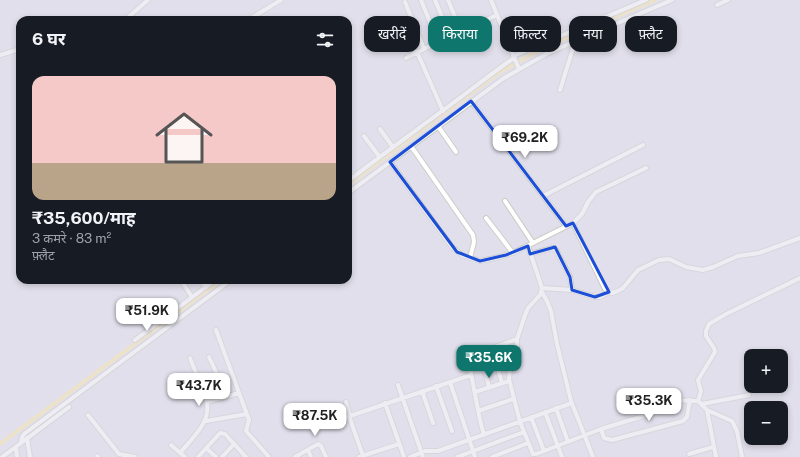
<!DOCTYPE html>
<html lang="hi">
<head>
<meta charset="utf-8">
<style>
	body { margin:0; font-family:"Public Sans","Noto Sans Devanagari",sans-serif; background:#242831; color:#f1f3f6; height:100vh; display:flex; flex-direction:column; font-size:15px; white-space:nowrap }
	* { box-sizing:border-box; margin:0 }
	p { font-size:13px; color:#9ea1a6 }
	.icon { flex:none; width:22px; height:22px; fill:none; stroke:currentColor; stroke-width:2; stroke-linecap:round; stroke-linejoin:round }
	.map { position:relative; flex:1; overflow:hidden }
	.drawer { position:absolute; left:16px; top:16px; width:336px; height:268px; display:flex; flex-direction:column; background:#171b24; border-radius:12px; box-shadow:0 2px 6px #0003 }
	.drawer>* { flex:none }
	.guide { position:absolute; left:364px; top:16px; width:376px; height:36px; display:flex; gap:8px }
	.tools { position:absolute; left:744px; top:349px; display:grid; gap:8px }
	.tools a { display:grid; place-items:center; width:44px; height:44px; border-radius:8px; background:#171b24; box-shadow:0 2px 6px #0003; font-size:20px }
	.price { position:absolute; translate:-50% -34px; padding:0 9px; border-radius:8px; background:#fff; color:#222; font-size:13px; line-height:26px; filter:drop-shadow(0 1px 2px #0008) }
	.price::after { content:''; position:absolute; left:50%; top:24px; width:12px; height:9px; margin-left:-6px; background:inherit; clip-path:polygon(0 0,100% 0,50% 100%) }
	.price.on { background:#0f766e; color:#fff }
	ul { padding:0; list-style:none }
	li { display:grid; align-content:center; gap:8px; height:212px; padding:0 16px }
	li+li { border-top:1px solid #363941 }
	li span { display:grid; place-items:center; height:124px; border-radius:12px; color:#555 }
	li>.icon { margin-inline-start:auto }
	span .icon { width:72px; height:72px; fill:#fffc; stroke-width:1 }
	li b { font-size:17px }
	h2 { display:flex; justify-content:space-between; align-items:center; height:48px; padding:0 16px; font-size:17px }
	.tag { padding:0 14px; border-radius:12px; background:#171b24; box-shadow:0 2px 6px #0003; font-size:14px; line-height:36px }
	.tag.on { background:#0f766e; color:#fff }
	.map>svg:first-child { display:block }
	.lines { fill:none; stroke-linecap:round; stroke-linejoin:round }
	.canal { stroke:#fbe59f; stroke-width:4 }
	.minor-casing { stroke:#cdcdc6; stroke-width:6 }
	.minor { stroke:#fff; stroke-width:4 }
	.marked { fill:none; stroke:#1d4ed8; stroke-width:3; stroke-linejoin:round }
</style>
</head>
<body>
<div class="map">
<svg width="800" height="457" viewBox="0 0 800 457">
	<rect width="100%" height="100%" fill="#e0dfeb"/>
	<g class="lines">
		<path class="canal" d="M518,62L543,48L655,0
			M348,185L497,74L514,64
			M0,444L221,280"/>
		<g class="minor-casing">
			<path id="minor" d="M421,0L438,42
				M435,0L450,36
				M448,0L461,31
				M491,0L519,69
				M405,2L424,49
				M717,5L728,0
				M125,20L148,0
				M248,20L281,0
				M417,52L443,111
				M0,55L20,49
				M513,56L646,0
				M406,58L438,42L497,15
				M560,90L575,42
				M471,101L566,226
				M438,126L456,152
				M380,129L392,146
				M364,136L379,156
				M411,146L473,235L474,242L470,258
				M390,162L452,247L462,255L480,261L500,257L517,251L573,223L582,214L588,202L596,192L646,168
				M348,181C379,157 411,134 442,111C466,94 489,75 514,58
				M348,193L504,78L548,53L672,0
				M543,196L643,145
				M505,201L533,243
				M486,218L513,253
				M573,223L605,289L612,293L618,291L623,288L638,270L659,260L669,259L686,267L703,270L713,267L738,256L759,253L800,238
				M528,246L542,288L540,295L528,308L525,315L517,339V349L510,366L509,379L520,422L533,454H536L544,451L601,429L647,415L659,403L670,400L698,401L707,410L732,421L737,431L742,457
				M530,254L553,248L556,250L570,277L572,290
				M181,280L192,297
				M201,280L206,287
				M542,288L572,290L595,297H600L609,292
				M542,292L547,301L551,311L557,344L571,401L593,457
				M216,330L249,420L246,431L269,457
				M135,340L215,280
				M492,348L502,383
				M480,352L489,387
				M209,357L227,396
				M450,382L475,457
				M398,385L423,457
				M436,386L452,431
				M422,391L433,423
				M475,392L509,381
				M698,401L701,391L698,380L715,352L714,348L706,336V331L709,324L726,314L800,278
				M207,402L239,393
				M346,402L350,416
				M385,403L404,457
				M702,404L749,395
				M556,408L568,442
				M707,410L716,457
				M478,411L513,399
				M545,412L562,457
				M88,415L119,454L135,457
				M349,416L363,456
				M531,417L544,451
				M344,418L471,375
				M206,421L247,414
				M601,429L604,438L612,440L683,421L687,417L690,400
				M484,435L480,420L468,358L470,356L517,339
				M27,438L30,457
				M21,443L69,407
				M171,445L185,457
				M16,447L17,457
				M206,448L216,457
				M308,450L311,457
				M180,453C193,437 213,421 206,398L190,358
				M689,454L713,447
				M97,456L98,457
				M2,457L21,443L22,437L24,434L231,280
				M198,457L220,433L225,434L246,457
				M222,457L234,444
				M295,457L318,444L321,446L326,457
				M359,457L399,444
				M410,457L425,451H438L572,403
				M457,457L524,432
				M492,457L528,443"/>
		</g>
		<use href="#minor" class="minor"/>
	</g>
	<path d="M0 0H800V457H0ZM471,101L566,226L573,223L609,292L595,297L572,290L570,277L555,247L530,254L528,246L506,255L480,261L457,252L390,162Z" fill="#e0dfeb" fill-opacity=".55" fill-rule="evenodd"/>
	<path class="marked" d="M471,101L566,226L573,223L609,292L595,297L572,290L570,277L555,247L530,254L528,246L506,255L480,261L457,252L390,162Z"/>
</svg>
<div class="tools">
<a>+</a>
<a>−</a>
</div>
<b class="price" style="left:525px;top:159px">₹69.2K</b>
<b class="price" style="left:147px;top:332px">₹51.9K</b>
<b class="price on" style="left:489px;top:379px">₹35.6K</b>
<b class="price" style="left:199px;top:407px">₹43.7K</b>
<b class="price" style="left:649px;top:422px">₹35.3K</b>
<b class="price" style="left:315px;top:437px">₹87.5K</b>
<div class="guide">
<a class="tag">खरीदें</a>
<a class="tag on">किराया</a>
<a class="tag">फ़िल्टर</a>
<a class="tag">नया</a>
<a class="tag">फ़्लैट</a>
</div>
<section class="drawer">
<h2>6 घर<svg class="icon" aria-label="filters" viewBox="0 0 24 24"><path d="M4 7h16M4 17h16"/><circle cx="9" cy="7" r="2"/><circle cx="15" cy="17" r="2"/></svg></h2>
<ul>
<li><span style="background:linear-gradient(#f6c9c9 70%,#b9a48a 0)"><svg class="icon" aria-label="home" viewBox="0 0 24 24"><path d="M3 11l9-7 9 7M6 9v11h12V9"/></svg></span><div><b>₹35,600/माह</b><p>3 कमरे · 83 m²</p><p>फ़्लैट</p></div></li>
</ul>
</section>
</div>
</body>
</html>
